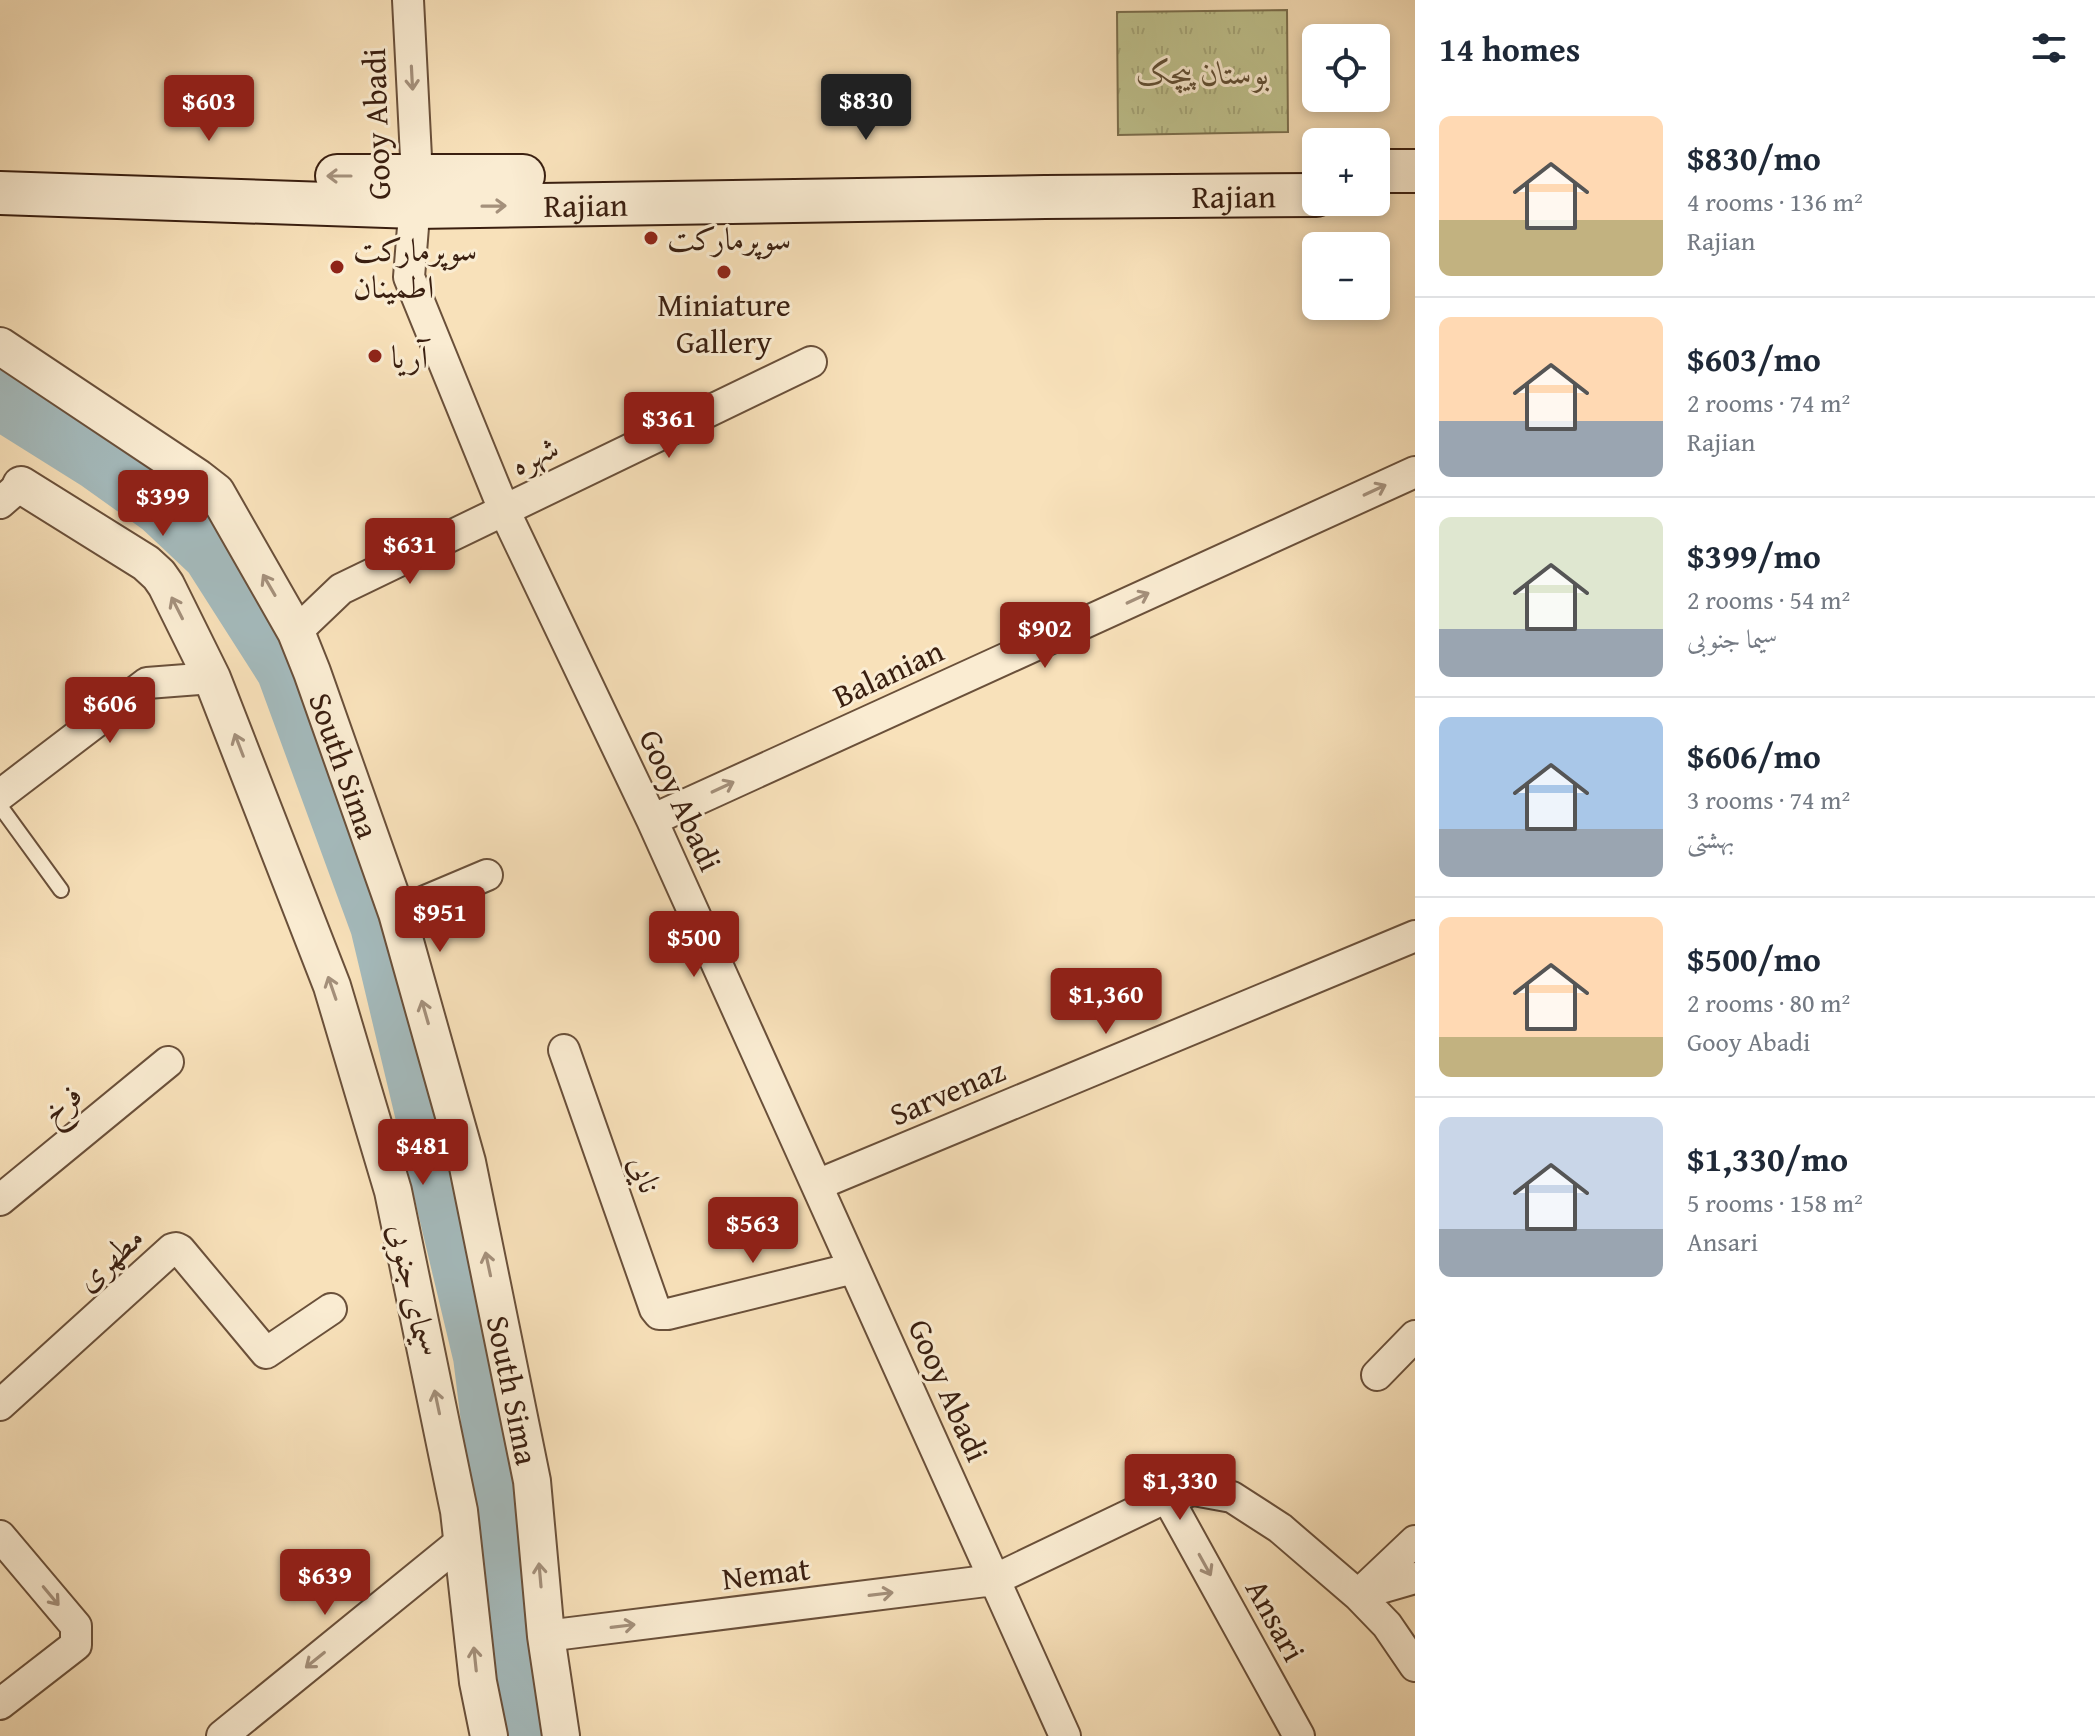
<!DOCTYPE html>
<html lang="en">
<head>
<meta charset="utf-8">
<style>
	body { margin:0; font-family:"Gentium Book Plus",Amiri,serif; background:#f6f6f7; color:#1f2937; height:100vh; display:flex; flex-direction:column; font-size:30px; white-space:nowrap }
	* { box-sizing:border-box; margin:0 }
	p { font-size:26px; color:#747a83 }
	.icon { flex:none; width:44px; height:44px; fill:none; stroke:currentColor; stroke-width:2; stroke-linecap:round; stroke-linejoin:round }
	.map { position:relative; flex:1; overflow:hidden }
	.side { display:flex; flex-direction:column; background:#fff; width:680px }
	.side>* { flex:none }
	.buttons { position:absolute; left:1302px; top:24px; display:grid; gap:16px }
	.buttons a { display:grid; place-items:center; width:88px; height:88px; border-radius:12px; background:#fff; box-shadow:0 4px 12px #0003; font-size:40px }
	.price { position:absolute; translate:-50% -68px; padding:0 18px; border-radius:8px; background:#8f2418; color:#fff; font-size:26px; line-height:52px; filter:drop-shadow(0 2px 4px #0008) }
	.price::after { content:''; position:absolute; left:50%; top:48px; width:24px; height:18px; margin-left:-12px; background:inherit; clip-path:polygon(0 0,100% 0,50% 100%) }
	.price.selected { background:#222; color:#fff }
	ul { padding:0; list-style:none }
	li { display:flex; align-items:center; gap:24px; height:200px; padding:0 24px }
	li+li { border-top:2px solid #e0e1e3 }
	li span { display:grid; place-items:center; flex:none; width:224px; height:160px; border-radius:12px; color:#555 }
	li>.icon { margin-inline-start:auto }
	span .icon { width:96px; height:96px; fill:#fffc; stroke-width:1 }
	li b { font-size:34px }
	h2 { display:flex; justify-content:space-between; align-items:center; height:96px; padding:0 24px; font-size:34px }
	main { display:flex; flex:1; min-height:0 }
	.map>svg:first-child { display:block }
	.park { fill:url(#park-tufts); stroke:#7c704f; stroke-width:2 }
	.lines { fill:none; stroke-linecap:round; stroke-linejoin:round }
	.river { stroke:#a4babc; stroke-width:62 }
	.service-casing { stroke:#6a503a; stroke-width:18 }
	.minor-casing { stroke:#6a503a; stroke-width:34 }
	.tertiary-casing { stroke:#6a503a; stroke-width:40 }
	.secondary-casing { stroke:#3a1f10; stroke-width:46 }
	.service { stroke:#faecd2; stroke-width:14 }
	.minor { stroke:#faecd2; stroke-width:30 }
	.tertiary { stroke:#faecd2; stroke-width:36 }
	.secondary { stroke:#faecd2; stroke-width:42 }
	.oneway { stroke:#a4907b }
	.poi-dot { fill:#8f2418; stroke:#faecd2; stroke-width:3 }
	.labels { text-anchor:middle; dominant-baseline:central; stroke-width:6; stroke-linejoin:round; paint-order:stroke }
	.park-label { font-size:32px; font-style:italic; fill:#625036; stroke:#faecd2 }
	.street-label { font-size:32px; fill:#3a1f10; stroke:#faecd2 }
	.poi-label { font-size:32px; fill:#3a1f10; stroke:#faecd2; text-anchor:start }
</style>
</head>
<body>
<main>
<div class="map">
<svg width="1415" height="1736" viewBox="0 0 1415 1736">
	<defs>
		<pattern id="park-tufts" width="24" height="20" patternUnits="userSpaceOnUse" patternTransform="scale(2)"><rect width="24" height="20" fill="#bfc28e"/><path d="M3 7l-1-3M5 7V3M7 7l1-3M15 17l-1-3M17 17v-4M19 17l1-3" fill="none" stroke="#a5a679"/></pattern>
	</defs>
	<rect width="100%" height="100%" fill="#f8e1ba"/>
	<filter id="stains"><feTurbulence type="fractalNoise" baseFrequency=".0025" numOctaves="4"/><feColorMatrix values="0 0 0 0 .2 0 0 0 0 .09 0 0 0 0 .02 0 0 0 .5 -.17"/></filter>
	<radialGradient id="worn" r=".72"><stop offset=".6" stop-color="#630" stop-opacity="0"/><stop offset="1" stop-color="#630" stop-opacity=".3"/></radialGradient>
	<path class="park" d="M1287,10L1288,132L1118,135L1117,12Z"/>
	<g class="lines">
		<path class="river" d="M0,398L99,460L162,505L213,553L287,669L381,925L484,1356L531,1736"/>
		<g class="service-casing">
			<path id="service" d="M0,806L61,890"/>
		</g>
		<g class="minor-casing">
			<path id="minor" d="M408,0L417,177L409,277L504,510L652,820L1065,1736
				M0,503L21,485
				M296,632L341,589L811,362
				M0,795L147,683L212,678
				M652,820L1415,472
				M397,913L487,875
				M564,1050L655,1309L659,1314H668L854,1268
				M817,1185L1415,936
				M0,1200L168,1062
				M1377,1375L1415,1336
				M0,1405L172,1249L176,1248L180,1250L266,1353L331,1309
				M1167,1497L1299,1736
				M0,1536L76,1626V1645L0,1704
				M1363,1593L1415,1578
				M1358,1595L1415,1541
				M546,1636L994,1580L1167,1497L1194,1490L1232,1497L1280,1528L1358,1595L1387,1625L1415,1666
				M222,1736L463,1540"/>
		</g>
		<g class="tertiary-casing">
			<g id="tertiary">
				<path id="s1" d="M0,346L198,478L216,492L296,632L312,672L397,913L467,1162L532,1481L546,1636L561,1736"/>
				<path d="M21,485L146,563L159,575L166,585L212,678L332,986L393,1191L459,1511L478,1682L489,1736"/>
			</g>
		</g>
		<g class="secondary-casing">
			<g id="secondary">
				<path d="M1376,171H1415"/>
				<path d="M337,176H523"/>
				<path id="s2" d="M0,193L416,207L1045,197L1316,195"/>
			</g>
		</g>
		<use href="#service" class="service"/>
		<use href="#minor" class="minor"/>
		<use href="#tertiary" class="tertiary"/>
		<use href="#secondary" class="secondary"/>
	</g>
	<defs><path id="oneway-shaft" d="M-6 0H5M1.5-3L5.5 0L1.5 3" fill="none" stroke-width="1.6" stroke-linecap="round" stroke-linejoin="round" transform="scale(2)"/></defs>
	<g class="oneway">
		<use href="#oneway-shaft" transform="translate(412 78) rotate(87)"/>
		<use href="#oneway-shaft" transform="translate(339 176) rotate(-180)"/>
		<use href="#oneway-shaft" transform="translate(494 206) rotate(-1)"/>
		<use href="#oneway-shaft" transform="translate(1375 490) rotate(-25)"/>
		<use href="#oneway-shaft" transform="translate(269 585) rotate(-120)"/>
		<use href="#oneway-shaft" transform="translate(1138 598) rotate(-25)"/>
		<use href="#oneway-shaft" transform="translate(177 608) rotate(-117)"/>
		<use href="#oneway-shaft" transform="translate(239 745) rotate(-111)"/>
		<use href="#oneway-shaft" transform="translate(723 787) rotate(-25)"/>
		<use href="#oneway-shaft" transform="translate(332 988) rotate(-109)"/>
		<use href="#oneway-shaft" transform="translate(425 1012) rotate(-106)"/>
		<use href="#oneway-shaft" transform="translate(488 1264) rotate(-102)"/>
		<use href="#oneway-shaft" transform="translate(437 1402) rotate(-102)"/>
		<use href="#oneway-shaft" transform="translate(1205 1565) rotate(61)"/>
		<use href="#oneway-shaft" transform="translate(540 1575) rotate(-95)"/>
		<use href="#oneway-shaft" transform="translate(881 1594) rotate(-7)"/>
		<use href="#oneway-shaft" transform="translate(51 1596) rotate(50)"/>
		<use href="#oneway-shaft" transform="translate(623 1626) rotate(-7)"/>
		<use href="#oneway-shaft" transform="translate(475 1659) rotate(-96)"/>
		<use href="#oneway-shaft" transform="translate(315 1660) rotate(141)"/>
	</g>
	<g class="poi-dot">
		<circle cx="651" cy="238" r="8"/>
		<circle cx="337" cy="267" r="8"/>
		<circle cx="724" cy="272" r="8"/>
		<circle cx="375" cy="356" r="8"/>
	</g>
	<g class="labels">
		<g class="park-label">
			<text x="1203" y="72">بوستان پیچک</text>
		</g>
		<g class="street-label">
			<text transform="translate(376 124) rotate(-92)">Gooy Abadi</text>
			<text stroke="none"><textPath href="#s2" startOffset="1234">Rajian</textPath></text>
			<text stroke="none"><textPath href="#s2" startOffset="586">Rajian</textPath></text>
			<text transform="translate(534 455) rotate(-26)">شهره</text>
			<text transform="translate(888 673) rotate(-25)">Balanian</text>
			<text stroke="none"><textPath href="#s1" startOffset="564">South Sima</textPath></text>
			<text transform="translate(681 800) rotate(65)">Gooy Abadi</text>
			<text transform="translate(947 1092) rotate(-23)">Sarvenaz</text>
			<text transform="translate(61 1103) rotate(-39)">فرخ</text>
			<text transform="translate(646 1174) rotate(71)">نایی</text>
			<text transform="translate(109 1258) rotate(-42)">مطهری</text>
			<text transform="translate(414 1290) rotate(78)">سیمای جنوبی</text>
			<text transform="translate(949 1390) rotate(66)">Gooy Abadi</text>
			<text stroke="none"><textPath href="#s1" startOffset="1212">South Sima</textPath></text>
			<text transform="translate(766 1573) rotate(-7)">Nemat</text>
			<text transform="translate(1276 1620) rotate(61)">Ansari</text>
		</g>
		<g class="poi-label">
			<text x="667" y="238">سوپرمارکت</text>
			<text x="353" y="249">سوپرمارکت<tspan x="353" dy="37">اطمینان</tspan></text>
			<text x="724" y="304" text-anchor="middle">Miniature<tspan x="724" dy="37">Gallery</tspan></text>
			<text x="391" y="356">آریا</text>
		</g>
	</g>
	<rect width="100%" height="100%" filter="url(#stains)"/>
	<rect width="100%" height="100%" fill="url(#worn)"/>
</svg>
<div class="buttons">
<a><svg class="icon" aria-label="locate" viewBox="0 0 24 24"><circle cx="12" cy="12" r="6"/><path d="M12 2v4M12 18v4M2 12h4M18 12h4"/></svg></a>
<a>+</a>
<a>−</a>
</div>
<b class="price selected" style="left:866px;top:142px">$830</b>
<b class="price" style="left:209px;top:143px">$603</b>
<b class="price" style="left:669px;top:460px">$361</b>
<b class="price" style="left:163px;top:538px">$399</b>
<b class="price" style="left:410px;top:586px">$631</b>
<b class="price" style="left:1045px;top:670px">$902</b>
<b class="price" style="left:110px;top:745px">$606</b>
<b class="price" style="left:440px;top:954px">$951</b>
<b class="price" style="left:694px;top:979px">$500</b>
<b class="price" style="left:1106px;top:1036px">$1,360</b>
<b class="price" style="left:423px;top:1187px">$481</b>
<b class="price" style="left:753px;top:1265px">$563</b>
<b class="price" style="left:1180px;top:1522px">$1,330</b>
<b class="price" style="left:325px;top:1617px">$639</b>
</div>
<section class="side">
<h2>14 homes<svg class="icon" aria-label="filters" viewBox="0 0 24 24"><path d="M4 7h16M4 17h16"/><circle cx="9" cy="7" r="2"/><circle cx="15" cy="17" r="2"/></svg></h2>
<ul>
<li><span style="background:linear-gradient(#ffd9b3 65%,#c2b280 0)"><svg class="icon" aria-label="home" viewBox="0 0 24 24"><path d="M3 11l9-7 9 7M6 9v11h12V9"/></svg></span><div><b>$830/mo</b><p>4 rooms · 136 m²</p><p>Rajian</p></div></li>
<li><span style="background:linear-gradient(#ffd9b3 65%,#9aa5b1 0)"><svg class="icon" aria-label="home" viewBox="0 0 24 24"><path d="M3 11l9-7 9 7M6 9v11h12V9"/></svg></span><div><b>$603/mo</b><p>2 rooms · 74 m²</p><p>Rajian</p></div></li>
<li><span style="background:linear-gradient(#dfe7d0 70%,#9aa5b1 0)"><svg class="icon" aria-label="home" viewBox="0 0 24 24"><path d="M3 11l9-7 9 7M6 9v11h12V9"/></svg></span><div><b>$399/mo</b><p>2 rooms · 54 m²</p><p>سیما جنوبی</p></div></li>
<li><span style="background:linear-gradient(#a9c7e8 70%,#9aa5b1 0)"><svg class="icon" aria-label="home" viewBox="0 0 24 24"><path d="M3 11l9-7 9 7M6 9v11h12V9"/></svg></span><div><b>$606/mo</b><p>3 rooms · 74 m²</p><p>بهشتی</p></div></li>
<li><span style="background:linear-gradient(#ffd9b3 75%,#c2b280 0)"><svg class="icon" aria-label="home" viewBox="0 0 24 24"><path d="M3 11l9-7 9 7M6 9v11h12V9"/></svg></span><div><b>$500/mo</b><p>2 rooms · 80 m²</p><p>Gooy Abadi</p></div></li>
<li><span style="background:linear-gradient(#c9d6e8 70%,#9aa5b1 0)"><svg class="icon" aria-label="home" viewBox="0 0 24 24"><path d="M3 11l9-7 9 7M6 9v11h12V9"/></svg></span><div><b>$1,330/mo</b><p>5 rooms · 158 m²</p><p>Ansari</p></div></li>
</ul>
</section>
</main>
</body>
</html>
